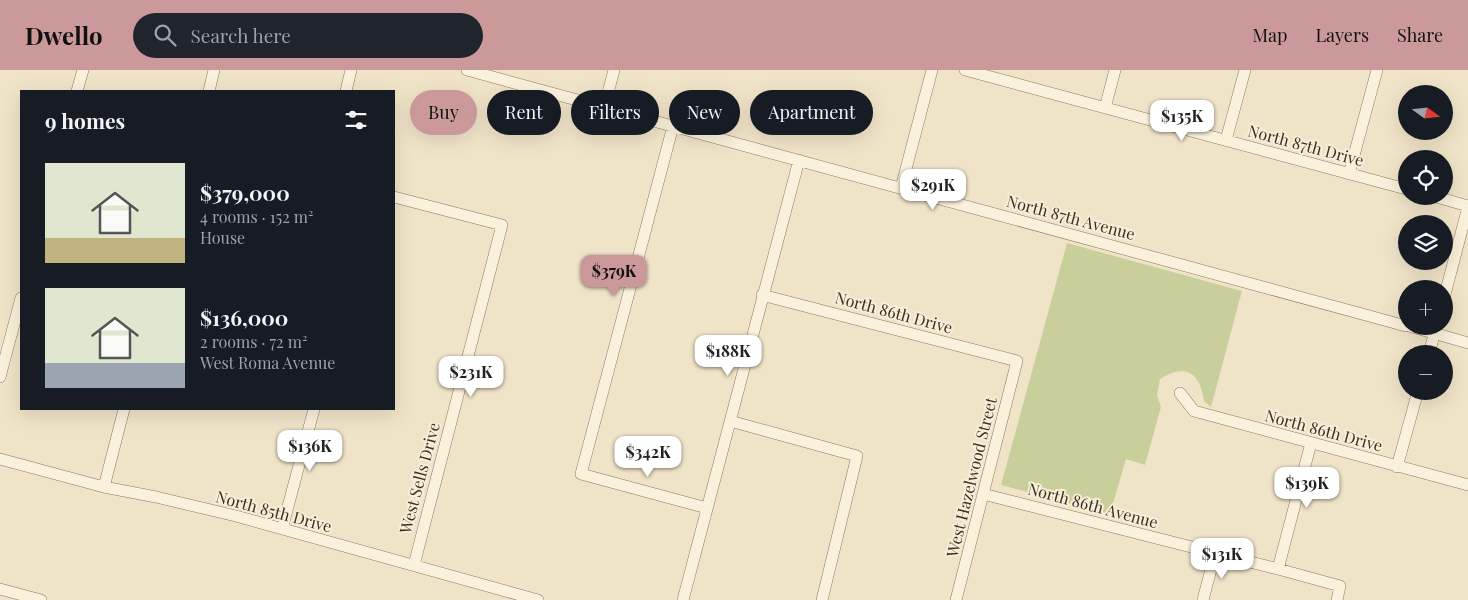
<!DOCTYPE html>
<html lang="en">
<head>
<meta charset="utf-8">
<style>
	body { margin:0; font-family:"Playfair Display",serif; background:#20242c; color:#f1f3f6; height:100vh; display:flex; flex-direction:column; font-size:19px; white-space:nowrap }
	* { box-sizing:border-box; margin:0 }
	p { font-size:16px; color:#9ea1a6 }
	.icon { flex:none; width:28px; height:28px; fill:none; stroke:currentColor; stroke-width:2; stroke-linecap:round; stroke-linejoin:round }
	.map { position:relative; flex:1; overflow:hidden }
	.drawer { position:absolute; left:20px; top:20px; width:375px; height:320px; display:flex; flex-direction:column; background:#171b24; border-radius:0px; box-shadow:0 5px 20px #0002 }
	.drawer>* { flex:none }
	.hud { position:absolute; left:410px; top:20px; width:475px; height:45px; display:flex; gap:10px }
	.needle { width:32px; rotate:105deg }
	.buttons { position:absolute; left:1398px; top:15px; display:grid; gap:10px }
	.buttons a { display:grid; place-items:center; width:55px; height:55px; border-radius:50%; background:#171b24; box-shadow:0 5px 20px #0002; font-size:25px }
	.price { position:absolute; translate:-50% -42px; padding:0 11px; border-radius:10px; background:#fff; color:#222; font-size:16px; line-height:32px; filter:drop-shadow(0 1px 2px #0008) }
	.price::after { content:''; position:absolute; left:50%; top:30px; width:15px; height:11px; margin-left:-8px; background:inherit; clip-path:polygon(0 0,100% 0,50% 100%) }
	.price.selected { background:#cc999b; color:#111 }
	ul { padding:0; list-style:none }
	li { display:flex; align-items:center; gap:15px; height:125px; padding:0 25px }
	li span { display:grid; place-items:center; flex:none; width:140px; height:100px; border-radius:0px; color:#555 }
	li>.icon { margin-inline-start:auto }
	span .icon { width:60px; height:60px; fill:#fffc; stroke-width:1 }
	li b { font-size:21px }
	h2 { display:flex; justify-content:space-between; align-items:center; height:60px; padding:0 25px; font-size:21px }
	.tag { padding:0 18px; border-radius:22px; background:#171b24; box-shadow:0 5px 20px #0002; font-size:18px; line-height:45px }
	.tag.selected { background:#cc999b; color:#111 }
	header { display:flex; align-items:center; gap:30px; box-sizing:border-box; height:70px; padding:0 25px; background:#cc999b; color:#111 }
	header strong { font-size:24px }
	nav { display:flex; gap:28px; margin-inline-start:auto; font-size:18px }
	.search { width:350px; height:45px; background:#20242c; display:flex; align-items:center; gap:12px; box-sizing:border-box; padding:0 18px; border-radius:28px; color:#9ea1a6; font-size:19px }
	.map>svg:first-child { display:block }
	.green { fill:#c9cf9b }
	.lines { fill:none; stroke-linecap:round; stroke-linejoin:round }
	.minor-casing { stroke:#8d765c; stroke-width:12 }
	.minor { stroke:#faf1dc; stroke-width:11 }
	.labels { text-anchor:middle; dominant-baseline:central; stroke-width:4; stroke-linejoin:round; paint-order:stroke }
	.street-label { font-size:16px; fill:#3d2e20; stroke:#f7eed8 }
</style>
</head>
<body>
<header>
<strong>Dwello</strong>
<div class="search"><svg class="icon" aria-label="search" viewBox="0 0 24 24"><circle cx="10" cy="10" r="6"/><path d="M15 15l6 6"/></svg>Search here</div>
<nav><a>Map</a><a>Layers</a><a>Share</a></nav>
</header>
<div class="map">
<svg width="1468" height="530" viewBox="0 0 1468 530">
	<rect width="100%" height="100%" fill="#f0e4c8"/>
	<path class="green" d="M1067,173L1242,221L1211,337L1204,331C1200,302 1185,293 1160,309L1157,325L1161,337L1145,395L1126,389L1110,444L1001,415Z"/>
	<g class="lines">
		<g class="minor-casing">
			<path id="minor" d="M467,0L1406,256
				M965,0L1406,119
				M77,21L83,0
				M209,21L214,0
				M346,21L351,0
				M604,38L614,0
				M1105,38L1115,0
				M673,56L581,404L707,438
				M1226,70L1245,0
				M1349,104L1377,0
				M901,118L932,0
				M1433,126L1468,136
				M394,127L502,155L414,495
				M762,225L1017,291L956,530
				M1444,228L1468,137
				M1409,256L1468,273
				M1429,284L1436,257
				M0,307L21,228
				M1180,323L1194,341L1468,415
				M730,351L857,386L822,530
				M0,389L104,417L156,427L236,446L538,530
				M1397,397L1418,321
				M104,417L124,339
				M983,424L1278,499L1340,516L1337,530
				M282,459L314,339
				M1278,499L1311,373
				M0,519L41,530
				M683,530L799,90
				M1203,530L1215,484"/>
		</g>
		<use href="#minor" class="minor"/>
	</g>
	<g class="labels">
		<g class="street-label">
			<text transform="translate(1306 75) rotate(15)">North 87th Drive</text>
			<text transform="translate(1071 147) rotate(15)">North 87th Avenue</text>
			<text transform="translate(894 242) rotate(15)">North 86th Drive</text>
			<text transform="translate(1324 360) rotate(15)">North 86th Drive</text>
			<text transform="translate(971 407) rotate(-76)">West Hazelwood Street</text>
			<text transform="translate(419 408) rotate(-75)">West Sells Drive</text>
			<text transform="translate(1093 435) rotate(15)">North 86th Avenue</text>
			<text transform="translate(274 441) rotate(15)">North 85th Drive</text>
		</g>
	</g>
</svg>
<div class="buttons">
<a><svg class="needle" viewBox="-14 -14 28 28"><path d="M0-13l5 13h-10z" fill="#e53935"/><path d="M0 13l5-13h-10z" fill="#9ea1a6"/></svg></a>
<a><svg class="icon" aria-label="locate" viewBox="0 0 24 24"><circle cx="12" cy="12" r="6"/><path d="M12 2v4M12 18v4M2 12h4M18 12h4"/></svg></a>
<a><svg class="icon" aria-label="layers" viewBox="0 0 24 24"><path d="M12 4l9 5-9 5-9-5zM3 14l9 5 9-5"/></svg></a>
<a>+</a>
<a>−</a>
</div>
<b class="price" style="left:1182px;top:72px">$135K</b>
<b class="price" style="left:933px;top:141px">$291K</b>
<b class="price selected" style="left:614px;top:227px">$379K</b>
<b class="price" style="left:728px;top:307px">$188K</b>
<b class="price" style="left:471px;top:328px">$231K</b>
<b class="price" style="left:310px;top:402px">$136K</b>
<b class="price" style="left:648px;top:408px">$342K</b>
<b class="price" style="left:1307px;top:439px">$139K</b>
<b class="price" style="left:1222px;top:510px">$131K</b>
<div class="hud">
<a class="tag selected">Buy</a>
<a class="tag">Rent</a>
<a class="tag">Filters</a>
<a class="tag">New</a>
<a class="tag">Apartment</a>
</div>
<section class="drawer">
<h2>9 homes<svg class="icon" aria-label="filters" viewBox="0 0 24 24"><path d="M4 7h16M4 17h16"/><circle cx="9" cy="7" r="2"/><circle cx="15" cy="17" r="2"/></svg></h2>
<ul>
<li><span style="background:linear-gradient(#dfe7d0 75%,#c2b280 0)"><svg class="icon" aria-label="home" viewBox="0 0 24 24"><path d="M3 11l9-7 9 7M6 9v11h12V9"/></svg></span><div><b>$379,000</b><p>4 rooms · 152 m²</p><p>House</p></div></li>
<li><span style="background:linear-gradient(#dfe7d0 75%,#9aa5b1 0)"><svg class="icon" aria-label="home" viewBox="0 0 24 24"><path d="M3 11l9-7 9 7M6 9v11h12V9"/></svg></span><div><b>$136,000</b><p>2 rooms · 72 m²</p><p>West Roma Avenue</p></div></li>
</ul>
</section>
</div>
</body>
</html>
